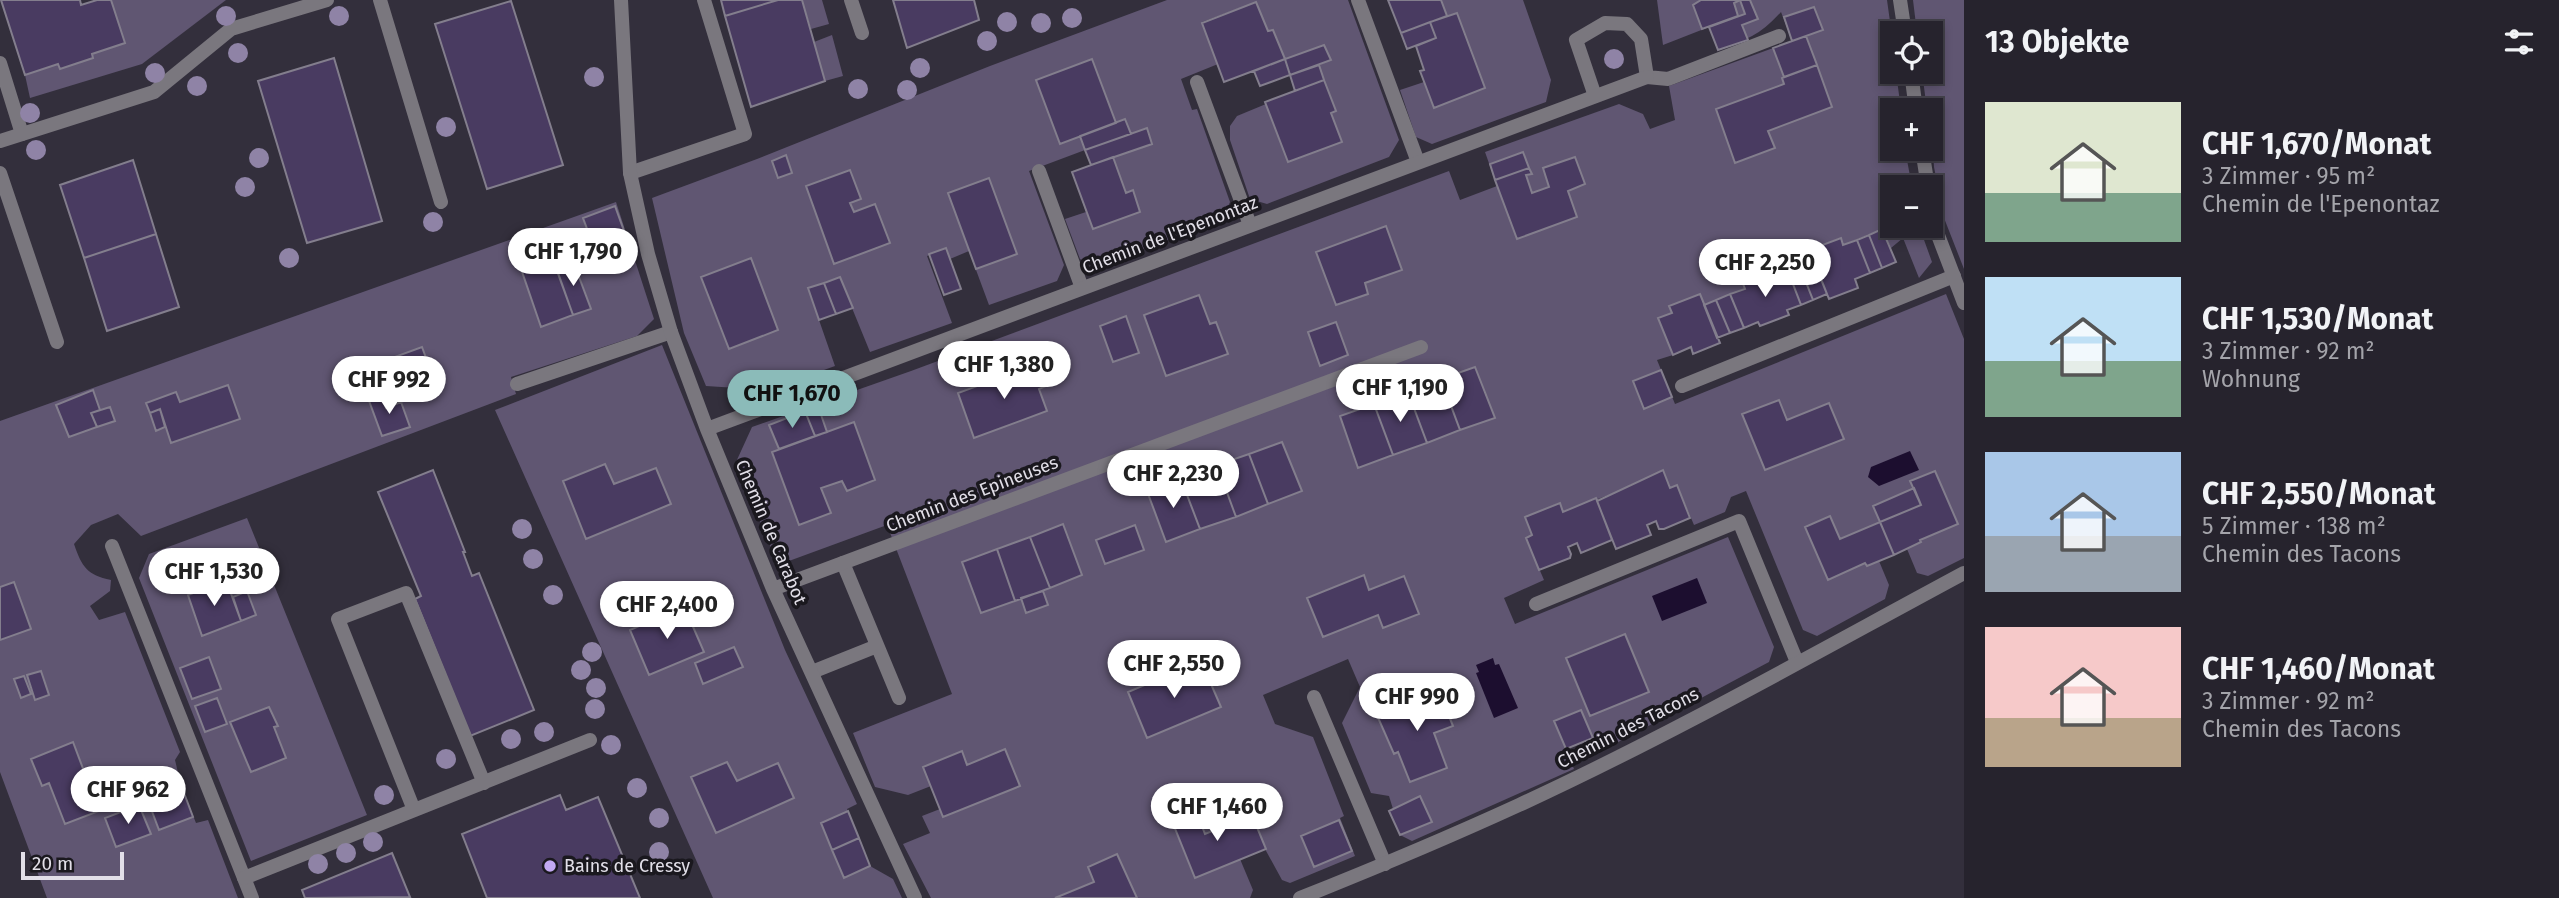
<!DOCTYPE html>
<html lang="de">
<head>
<meta charset="utf-8">
<style>
	body { margin:0; font-family:"Fira Sans",sans-serif; background:#322f39; color:#f1f3f6; height:100vh; display:flex; flex-direction:column; font-size:26px; white-space:nowrap }
	* { box-sizing:border-box; margin:0 }
	p { font-size:23px; color:#a4a4aa }
	.icon { flex:none; width:38px; height:38px; fill:none; stroke:currentColor; stroke-width:2; stroke-linecap:round; stroke-linejoin:round }
	.map { position:relative; flex:1; overflow:hidden }
	.sheet { display:flex; flex-direction:column; background:#26232d; width:595px }
	.sheet>* { flex:none }
	.tools { position:absolute; left:1880px; top:21px; display:grid; gap:14px }
	.tools a { display:grid; place-items:center; width:63px; height:63px; border-radius:0px; background:#26232d; box-shadow:0 4px 10px #0003,0 0 0 2px #424049; font-size:35px }
	.scale { position:absolute; left:21px; bottom:18px; width:103px; box-sizing:border-box; padding-left:7px; border:4px solid #e2dfe8; border-top:0; font-size:19px; line-height:24px; white-space:nowrap; color:#e2dfe8; -webkit-text-stroke:5px #1a181e; paint-order:stroke }
	.price { position:absolute; translate:-50% -60px; padding:0 16px; border-radius:24px; background:#fff; color:#222; font-size:23px; line-height:46px; filter:drop-shadow(0 2px 4px #0008) }
	.price::after { content:''; position:absolute; left:50%; top:42px; width:21px; height:16px; margin-left:-10px; background:inherit; clip-path:polygon(0 0,100% 0,50% 100%) }
	.price.selected { background:#8bbbb9; color:#111 }
	ul { padding:0; list-style:none }
	li { display:flex; align-items:center; gap:21px; height:175px; padding:0 21px }
	li span { display:grid; place-items:center; flex:none; width:196px; height:140px; border-radius:0px; color:#555 }
	li>.icon { margin-inline-start:auto }
	span .icon { width:84px; height:84px; fill:#fffc; stroke-width:1 }
	li b { font-size:30px }
	h2 { display:flex; justify-content:space-between; align-items:center; height:84px; padding:0 21px; font-size:30px }
	main { display:flex; flex:1; min-height:0 }
	.map>svg:first-child { display:block }
	.green { fill:#605672 }
	.water { fill:#1c0e2f }
	.building { fill:#493b61; stroke:#837e8d; stroke-width:2 }
	.lines { fill:none; stroke-linecap:round; stroke-linejoin:round }
	.service { stroke:#7a777e; stroke-width:14 }
	.pedestrian { stroke:#7a777e; stroke-width:14 }
	.minor { stroke:#7a777e; stroke-width:14 }
	.tree { fill:#8f83a6 }
	.poi-dot { fill:#c2a8f2; stroke:#1a181e; stroke-width:2.5 }
	.labels { text-anchor:middle; dominant-baseline:central; stroke-width:7; stroke-linejoin:round; paint-order:stroke }
	.street-label { font-size:18px; fill:#e2dfe8; stroke:#1a181e }
	.poi-label { font-size:18px; fill:#e2dfe8; stroke:#1a181e; text-anchor:start }
</style>
</head>
<body>
<main>
<div class="map">
<svg width="1964" height="898" viewBox="0 0 1964 898">
	<rect width="100%" height="100%" fill="#332f3c"/>
	<path class="green" d="M111,0H226L142,64L30,98L25,75L58,64L60,69L93,58L92,54L125,43Z
		M802,0H822L829,24L811,29Z
		M1167,0H1348L1399,140L1389,157L1267,204L1250,199L1230,140V126L1237,116L1324,80L1319,65L1330,60L1324,45L1285,59L1273,30L1268,31L1256,2L1202,22L1218,64L1181,79L1192,110L1197,109L1230,202L1222,220L1094,267L1080,259L1065,219L1086,212L1072,172L1091,165L1085,150L1029,171L1064,265L1057,281L989,305L969,251L950,259L946,248L927,256L952,323L870,352L852,308L819,320L835,366L769,390L706,386L684,333L652,198L757,159L990,66Z
		M1441,0H1523L1551,80L1546,102L1432,144L1416,137L1400,90L1424,82L1434,107L1485,88L1457,13L1447,16Z
		M1657,0H1887L1892,36V72H1896L1901,110H1892V149H1905L1912,187H1892V226H1919L1932,262L1919,278L1903,238L1891,248L1882,229L1843,245L1840,238L1809,250L1814,261L1773,277L1770,270L1742,281L1745,289L1704,305L1699,294L1670,306L1672,313L1658,319L1673,355L1657,360L1675,404L1946,294L1964,339V558L1928,576L1917,573L1907,549L1879,561L1889,585L1885,599L1817,636L1803,630L1746,491L1731,497L1725,512L1694,525L1677,485L1670,488L1663,471L1630,485V487L1563,512L1559,503L1525,517L1532,535L1526,538L1544,580L1504,598L1515,624L1728,537L1774,647L1769,662L1607,748L1593,738L1566,749L1574,769L1412,841L1400,835L1389,811L1393,809L1389,796L1371,793L1342,723L1360,687L1348,659L1263,695L1275,724L1313,737L1344,816L1340,818L1355,856L1290,883L1282,880L1265,849L1240,859L1253,890L1250,898H931L903,844L930,833L922,816L940,809L931,786L908,795L875,787L853,733L952,694L887,525L778,565L736,462L752,427L911,371L1449,171L1460,200L1497,186L1485,152L1619,104L1643,114L1650,129L1675,120L1669,86L1792,41L1781,12C1759,36 1748,39 1718,50L1709,27L1663,45Z
		M1913,0H1964V269L1944,218L1934,167L1930,110H1927L1922,72H1930V33H1917Z
		M832,35L843,76L825,81L814,42Z
		M616,202L654,319L637,336L511,377L516,394L141,536L118,514L91,525L74,544C82,567 87,575 111,580L110,591L90,606L99,620L125,612L180,752L175,760L181,785L196,823L208,820L238,898H47L0,772V421Z
		M662,345L785,650L857,804L847,809L870,866L893,879L902,898H713L495,410Z
		M247,518L367,815L251,861L139,578L149,554Z"/>
	<path class="water" d="M1910,451L1919,470L1879,486L1868,477L1871,467Z
		M1697,578L1707,603L1662,621L1652,596Z
		M1493,658L1495,665L1499,664L1518,708L1494,718L1476,673L1479,672L1476,665Z"/>
	<path class="building" d="M1,0H80L81,5L97,0H111L125,43L92,54L93,58L60,69L58,64L25,75Z
		M721,0H778L725,16Z
		M778,0H802L825,81L751,107L725,16Z
		M893,0H974L979,20L907,48Z
		M1388,0H1441L1447,16L1401,33Z
		M1701,0H1740L1734,3L1738,16L1702,29L1693,5Z
		M1740,0H1750L1758,19L1742,25L1748,40L1718,50L1709,27L1745,14Z
		M511,1L563,165L487,189L435,24Z
		M1256,2L1268,31L1273,30L1285,59L1224,82L1202,23Z
		M1814,7L1823,30L1792,41L1784,17Z
		M1457,13L1485,88L1434,108L1420,71L1424,70L1416,46L1436,38L1430,22Z
		M1430,22L1436,38L1407,49L1401,33Z
		M1806,36L1817,65L1784,77L1773,48Z
		M1324,45L1331,60L1290,75L1285,59Z
		M334,58L382,221L307,243L258,81Z
		M1092,59L1116,123L1060,144L1036,80Z
		M1285,59L1290,75L1260,86L1254,71Z
		M1319,65L1324,80L1295,91L1290,75Z
		M1817,65L1832,107L1768,131L1775,148L1735,163L1716,109L1784,84L1782,78Z
		M1324,80L1336,111L1331,113L1342,142L1288,162L1265,102Z
		M1125,119L1131,134L1085,150L1080,136Z
		M1147,128L1152,144L1091,165L1085,150Z
		M1523,152L1529,168L1495,180L1490,164Z
		M786,155L792,173L778,178L772,161Z
		M1113,157L1126,193L1133,190L1140,212L1093,229L1072,172Z
		M1575,157L1585,184L1568,191L1577,217L1517,239L1495,180L1529,168L1532,174L1526,175L1532,193L1549,187L1543,168Z
		M133,160L156,234L84,258L60,185Z
		M850,170L861,199L850,203L854,212L875,204L890,243L834,264L806,186Z
		M989,178L1017,254L976,269L948,193Z
		M615,206L624,231L592,242L583,218Z
		M1386,226L1402,270L1365,283L1368,294L1336,305L1316,252Z
		M1882,229L1896,262L1882,268L1869,235Z
		M156,234L179,307L107,331L84,258Z
		M1869,235L1882,268L1870,273L1857,240Z
		M1841,238L1843,245L1857,240L1870,273L1855,279L1858,288L1829,299L1809,250Z
		M548,246L573,315L541,327L517,257Z
		M946,248L961,289L944,295L929,254Z
		M751,258L778,330L729,349L701,277Z
		M573,261L591,309L573,315L556,267Z
		M1814,261L1827,294L1813,300L1800,267Z
		M1800,267L1813,300L1801,305L1788,271Z
		M1770,270L1773,277L1788,271L1801,305L1787,310L1789,315L1760,326L1758,322L1744,328L1730,294L1745,289L1742,281Z
		M840,277L853,308L836,314L824,283Z
		M824,283L836,314L819,320L808,288Z
		M1700,294L1720,343L1693,354L1691,347L1673,355L1658,318L1672,313L1669,306Z
		M1730,294L1744,328L1730,333L1716,300Z
		M1199,295L1210,324L1216,322L1228,354L1166,376L1144,315Z
		M1716,300L1730,333L1717,338L1704,305Z
		M1126,316L1139,353L1113,362L1100,326Z
		M1336,322L1348,355L1320,366L1308,332Z
		M422,347L437,388L386,408L370,366Z
		M1037,364L1046,386L1039,389L1047,411L974,438L958,393Z
		M1475,367L1495,418L1460,430L1441,379Z
		M1661,370L1672,397L1644,409L1633,381Z
		M1441,379L1460,430L1427,443L1408,392Z
		M228,385L240,419L171,443L160,409L150,413L146,403L176,392L180,402Z
		M93,390L100,410L91,413L97,427L69,437L56,405Z
		M1408,392L1427,443L1393,455L1374,404Z
		M380,393L386,408L401,402L410,427L382,436L368,398Z
		M1779,400L1787,420L1829,403L1844,439L1765,470L1742,414Z
		M1374,404L1393,455L1358,468L1340,416Z
		M818,406L827,432L815,436L805,411Z
		M110,407L115,421L97,427L91,413Z
		M160,409L165,427L156,431L150,413Z
		M805,411L815,436L779,449L769,425Z
		M854,422L875,480L847,491L842,481L821,488L831,513L799,525L772,452Z
		M1282,442L1302,491L1268,504L1249,454Z
		M1249,454L1268,504L1236,517L1217,465Z
		M605,464L614,484L656,468L671,504L586,539L563,481Z
		M1217,465L1236,517L1200,529L1181,479Z
		M433,470L465,552H463L472,576L479,573L534,710L470,736L415,599L421,596L378,492Z
		M1663,470L1670,488L1677,485L1690,518L1664,529H1659L1656,521L1647,525L1651,535L1616,549L1597,501Z
		M1935,471L1958,524L1920,540L1921,542L1894,555L1880,522L1921,505L1910,481Z
		M1181,479L1200,529L1166,542L1147,491Z
		M1914,488L1921,505L1880,522L1873,506Z
		M1596,498L1612,540L1581,553L1577,543L1568,547L1571,554L1570,558L1539,570L1526,538L1532,535L1525,517L1560,503L1563,512Z
		M1830,516L1840,539L1880,522L1894,555L1867,566L1865,563L1828,580L1805,527Z
		M1063,524L1082,575L1050,588L1030,537Z
		M1135,525L1144,550L1105,564L1096,540Z
		M1030,537L1050,588L1015,601L997,549Z
		M997,549L1015,601L981,613L962,562Z
		M1364,575L1369,590L1404,576L1419,614L1383,628L1378,615L1323,637L1307,598Z
		M226,580L241,621L202,636L188,595Z
		M14,582L31,629L0,640V587Z
		M247,591L256,615L241,621L233,597Z
		M1043,591L1048,605L1026,613L1021,598Z
		M684,606L704,652L649,675L630,630Z
		M1625,634L1649,692L1590,716L1566,658Z
		M734,647L743,667L703,684L695,663Z
		M209,657L221,689L192,699L180,668Z
		M1201,661L1221,707L1147,738L1128,692Z
		M41,671L49,695L35,700L27,675Z
		M24,676L31,694L21,698L14,679Z
		M1438,689L1453,726L1434,733L1447,768L1410,782L1398,752L1394,754L1376,713Z
		M217,698L227,724L205,732L195,706Z
		M269,707L278,726L274,727L286,758L251,772L230,722Z
		M1581,710L1593,738L1566,749L1554,721Z
		M73,742L99,811L65,824L49,783L42,786L31,759Z
		M1005,749L1020,786L943,817L923,767L962,751L967,765Z
		M727,762L737,781L778,763L794,798L716,833L691,777Z
		M181,785L193,817L159,830L147,798Z
		M560,795L566,810L598,797L640,898H487L462,834Z
		M1420,796L1432,822L1400,835L1389,811Z
		M139,805L151,834L116,847L105,818Z
		M848,811L859,838L832,850L821,823Z
		M1196,811L1205,834L1252,815L1266,849L1195,878L1172,821Z
		M1339,820L1352,851L1314,867L1301,836Z
		M859,838L870,866L844,878L832,850Z
		M392,853L410,897L305,898L302,890Z
		M1117,854L1137,898H1055L1094,882L1088,867Z"/>
	<g class="lines">
		<path class="service" d="M1358,0L1418,162
			M0,63L22,134
			M1197,82L1250,225
			M1595,96L1576,40L1605,23L1627,24L1641,39L1647,77L1668,79L1779,36
			M1039,171L1082,288
			M630,173L745,134L704,0
			M517,384L671,332
			M1682,386L1954,276
			M112,546L252,898
			M843,563L899,698
			M1536,604L1739,521L1797,662
			M812,672L877,646
			M1314,697L1385,864"/>
		<path class="pedestrian" d="M380,0L441,202
			M851,0L862,33
			M0,173L57,342
			M414,810L338,619L406,593L484,783
			M244,878L590,740"/>
		<path class="minor" d="M621,0L630,173L648,254L671,332L707,429L773,589L915,898
			M1900,0L1905,33
			M1911,72L1916,110
			M0,141L154,92L231,29L327,0
			M1922,149L1928,187
			M1930,204L1933,222L1964,303
			M707,429L1647,77
			M773,589L1421,347
			M1300,898C1373,869 1447,838 1519,805C1671,735 1817,652 1964,573"/>
	</g>
	<g class="tree">
		<circle cx="226" cy="16" r="10"/>
		<circle cx="339" cy="16" r="10"/>
		<circle cx="1072" cy="18" r="10"/>
		<circle cx="1007" cy="22" r="10"/>
		<circle cx="1041" cy="23" r="10"/>
		<circle cx="987" cy="41" r="10"/>
		<circle cx="238" cy="53" r="10"/>
		<circle cx="1614" cy="59" r="10"/>
		<circle cx="920" cy="68" r="10"/>
		<circle cx="155" cy="73" r="10"/>
		<circle cx="594" cy="77" r="10"/>
		<circle cx="197" cy="86" r="10"/>
		<circle cx="858" cy="89" r="10"/>
		<circle cx="907" cy="90" r="10"/>
		<circle cx="30" cy="113" r="10"/>
		<circle cx="446" cy="127" r="10"/>
		<circle cx="36" cy="150" r="10"/>
		<circle cx="259" cy="158" r="10"/>
		<circle cx="245" cy="187" r="10"/>
		<circle cx="433" cy="222" r="10"/>
		<circle cx="289" cy="258" r="10"/>
		<circle cx="522" cy="529" r="10"/>
		<circle cx="533" cy="559" r="10"/>
		<circle cx="553" cy="595" r="10"/>
		<circle cx="592" cy="652" r="10"/>
		<circle cx="581" cy="670" r="10"/>
		<circle cx="596" cy="688" r="10"/>
		<circle cx="595" cy="709" r="10"/>
		<circle cx="544" cy="732" r="10"/>
		<circle cx="511" cy="739" r="10"/>
		<circle cx="611" cy="745" r="10"/>
		<circle cx="446" cy="759" r="10"/>
		<circle cx="637" cy="788" r="10"/>
		<circle cx="384" cy="795" r="10"/>
		<circle cx="659" cy="818" r="10"/>
		<circle cx="373" cy="842" r="10"/>
		<circle cx="659" cy="852" r="10"/>
		<circle cx="346" cy="853" r="10"/>
		<circle cx="318" cy="864" r="10"/>
	</g>
	<circle class="poi-dot" cx="550" cy="866" r="7"/>
	<g class="labels">
		<g class="street-label">
			<text transform="translate(1170 235) rotate(-21)">Chemin de l'Epenontaz</text>
			<text transform="translate(972 494) rotate(-21)">Chemin des Epineuses</text>
			<text transform="translate(771 532) rotate(67)">Chemin de Carabot</text>
			<text transform="translate(1628 728) rotate(-27)">Chemin des Tacons</text>
		</g>
		<g class="poi-label">
			<text x="564" y="866">Bains de Cressy</text>
		</g>
	</g>
</svg>
<div class="tools">
<a><svg class="icon" aria-label="locate" viewBox="0 0 24 24"><circle cx="12" cy="12" r="6"/><path d="M12 2v4M12 18v4M2 12h4M18 12h4"/></svg></a>
<a>+</a>
<a>−</a>
</div>
<div class="scale">20 m</div>
<b class="price" style="left:573px;top:288px">CHF 1,790</b>
<b class="price" style="left:1765px;top:299px">CHF 2,250</b>
<b class="price" style="left:1004px;top:401px">CHF 1,380</b>
<b class="price" style="left:389px;top:416px">CHF 992</b>
<b class="price" style="left:1400px;top:424px">CHF 1,190</b>
<b class="price selected" style="left:792px;top:430px">CHF 1,670</b>
<b class="price" style="left:1173px;top:510px">CHF 2,230</b>
<b class="price" style="left:214px;top:608px">CHF 1,530</b>
<b class="price" style="left:667px;top:641px">CHF 2,400</b>
<b class="price" style="left:1174px;top:700px">CHF 2,550</b>
<b class="price" style="left:1417px;top:733px">CHF 990</b>
<b class="price" style="left:128px;top:826px">CHF 962</b>
<b class="price" style="left:1217px;top:843px">CHF 1,460</b>
</div>
<section class="sheet">
<h2>13 Objekte<svg class="icon" aria-label="filters" viewBox="0 0 24 24"><path d="M4 7h16M4 17h16"/><circle cx="9" cy="7" r="2"/><circle cx="15" cy="17" r="2"/></svg></h2>
<ul>
<li><span style="background:linear-gradient(#dfe7d0 65%,#7fa58c 0)"><svg class="icon" aria-label="home" viewBox="0 0 24 24"><path d="M3 11l9-7 9 7M6 9v11h12V9"/></svg></span><div><b>CHF 1,670/Monat</b><p>3 Zimmer · 95 m²</p><p>Chemin de l'Epenontaz</p></div></li>
<li><span style="background:linear-gradient(#bfe0f5 60%,#7fa58c 0)"><svg class="icon" aria-label="home" viewBox="0 0 24 24"><path d="M3 11l9-7 9 7M6 9v11h12V9"/></svg></span><div><b>CHF 1,530/Monat</b><p>3 Zimmer · 92 m²</p><p>Wohnung</p></div></li>
<li><span style="background:linear-gradient(#a9c7e8 60%,#9aa5b1 0)"><svg class="icon" aria-label="home" viewBox="0 0 24 24"><path d="M3 11l9-7 9 7M6 9v11h12V9"/></svg></span><div><b>CHF 2,550/Monat</b><p>5 Zimmer · 138 m²</p><p>Chemin des Tacons</p></div></li>
<li><span style="background:linear-gradient(#f6c9c9 65%,#b9a48a 0)"><svg class="icon" aria-label="home" viewBox="0 0 24 24"><path d="M3 11l9-7 9 7M6 9v11h12V9"/></svg></span><div><b>CHF 1,460/Monat</b><p>3 Zimmer · 92 m²</p><p>Chemin des Tacons</p></div></li>
</ul>
</section>
</main>
</body>
</html>
